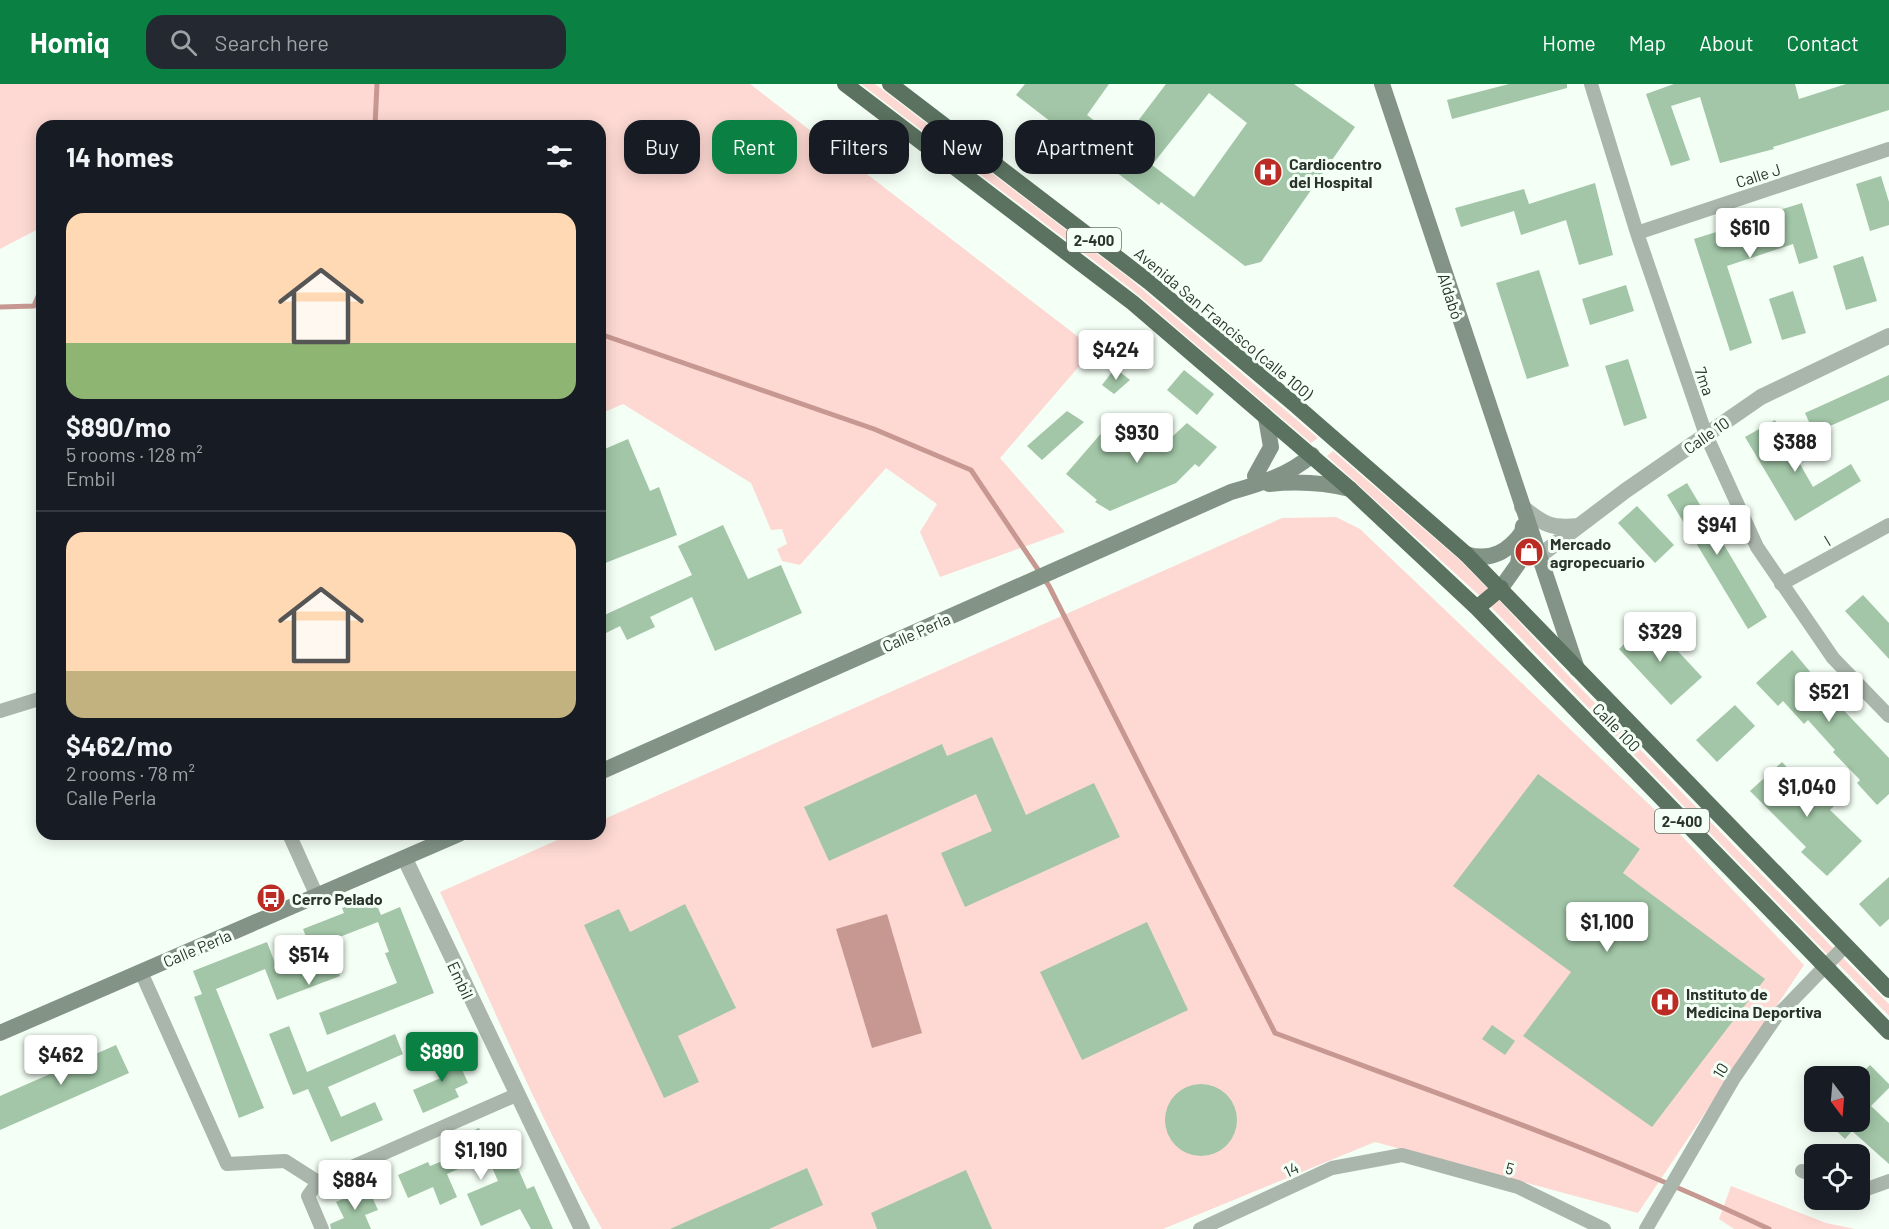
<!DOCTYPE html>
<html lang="en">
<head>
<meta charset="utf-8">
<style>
	body { margin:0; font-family:Barlow,sans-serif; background:#242831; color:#f1f3f6; height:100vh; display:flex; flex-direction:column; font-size:22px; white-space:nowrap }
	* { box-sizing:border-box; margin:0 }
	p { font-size:20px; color:#9ea1a6 }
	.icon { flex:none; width:33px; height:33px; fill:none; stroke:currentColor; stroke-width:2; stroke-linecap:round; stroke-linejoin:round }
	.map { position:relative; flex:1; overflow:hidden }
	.drawer { position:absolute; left:36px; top:36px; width:570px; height:720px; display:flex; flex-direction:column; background:#171b24; border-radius:18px; box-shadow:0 3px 15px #0003 }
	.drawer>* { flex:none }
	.guide { position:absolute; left:624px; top:36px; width:570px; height:54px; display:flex; gap:12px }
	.needle { width:39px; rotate:164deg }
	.buttons { position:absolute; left:1804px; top:982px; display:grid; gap:12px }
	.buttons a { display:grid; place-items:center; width:66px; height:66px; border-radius:12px; background:#171b24; box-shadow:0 3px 15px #0003; font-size:30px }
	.price { position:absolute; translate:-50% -51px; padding:0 14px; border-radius:6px; background:#fff; color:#222; font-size:20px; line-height:39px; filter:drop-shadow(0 2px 3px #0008) }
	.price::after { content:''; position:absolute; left:50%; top:36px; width:18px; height:14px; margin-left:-9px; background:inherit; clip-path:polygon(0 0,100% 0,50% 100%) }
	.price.selected { background:#0b8043; color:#fff }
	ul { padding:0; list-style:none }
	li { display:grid; align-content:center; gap:12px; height:318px; padding:0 30px }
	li+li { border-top:2px solid #363941 }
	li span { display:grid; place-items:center; height:186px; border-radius:18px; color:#555 }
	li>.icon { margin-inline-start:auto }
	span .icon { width:108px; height:108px; fill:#fffc; stroke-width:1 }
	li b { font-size:26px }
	h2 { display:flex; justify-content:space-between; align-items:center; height:72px; padding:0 30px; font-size:26px }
	.pill { padding:0 21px; border-radius:18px; background:#171b24; box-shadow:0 3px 15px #0003; font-size:21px; line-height:54px }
	.pill.selected { background:#0b8043; color:#fff }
	header { display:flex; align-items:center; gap:36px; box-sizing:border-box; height:84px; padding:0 30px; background:#0b8043; color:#fff }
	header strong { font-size:28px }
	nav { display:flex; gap:33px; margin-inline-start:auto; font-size:21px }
	.search { width:420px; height:54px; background:#242831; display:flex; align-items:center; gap:15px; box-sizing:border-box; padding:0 21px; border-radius:18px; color:#9ea1a6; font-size:22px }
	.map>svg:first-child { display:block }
	.green { fill:#fed9d3 }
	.water { fill:#c79891 }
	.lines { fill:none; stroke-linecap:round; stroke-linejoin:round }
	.stream { stroke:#c79891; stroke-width:5 }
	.building { fill:#a2c6a7; fill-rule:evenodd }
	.minor { stroke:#aab6ac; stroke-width:14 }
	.tertiary { stroke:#aab6ac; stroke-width:16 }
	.secondary { stroke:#839486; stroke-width:16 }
	.trunk { stroke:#5c7260; stroke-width:16 }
	.labels { text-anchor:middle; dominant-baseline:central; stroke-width:6; stroke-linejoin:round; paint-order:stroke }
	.shield { fill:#f4fff5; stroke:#677168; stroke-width:1.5 }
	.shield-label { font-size:15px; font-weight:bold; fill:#2a342b }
	.poi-label { font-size:16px; font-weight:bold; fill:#2a342b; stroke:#f4fff5; text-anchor:start }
	.street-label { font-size:16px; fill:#2a342b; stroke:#f4fff5 }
</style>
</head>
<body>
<header>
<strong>Homiq</strong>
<div class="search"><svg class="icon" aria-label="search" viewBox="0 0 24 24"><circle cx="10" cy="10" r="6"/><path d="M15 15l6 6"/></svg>Search here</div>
<nav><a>Home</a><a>Map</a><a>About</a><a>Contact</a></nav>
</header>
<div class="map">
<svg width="1889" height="1145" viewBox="0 0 1889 1145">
	<rect width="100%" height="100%" fill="#f4fff5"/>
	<path class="green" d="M0,0H750L1094,265L1000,374L1065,448L940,493L920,448L937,420L886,384L800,481L782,477L777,465L787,460L782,445L771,446L751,399L623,320L600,330V42H42V143L0,165Z
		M861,0H875L1129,194L1318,354L1311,359L1131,205Z
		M1333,367L1461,477L1489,506L1481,513L1327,372Z
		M1336,433L1360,445L1675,745L1804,881L1638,1129L1375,1058L1163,1145H602C540,1037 493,921 440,808L571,750H600V737L1282,434Z
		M1498,515L1567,590L1834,865L1828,871L1489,521Z
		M1843,874L1889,920V932L1837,879Z
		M1731,1102L1826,1139L1855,1145H1734L1719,1135Z"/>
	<path class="water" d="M887,830L922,949L872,964L836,845Z"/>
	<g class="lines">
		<path class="stream" d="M375,42L377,0
			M0,223L34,222L42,203
			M600,250L874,345L971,386L1049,502L1275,949C1441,1011 1609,1069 1769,1145"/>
	</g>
	<path class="building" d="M1025,0H1109L1087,31L1122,58L1166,0H1294L1355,43L1261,178L1245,182L1161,118L1159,121L1016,11ZM1209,9L1247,39L1194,113L1152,81Z
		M1509,0H1567V4L1452,35L1447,16Z
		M1674,0H1795L1799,15L1846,0H1889V26L1773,63L1774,65L1720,79L1700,13L1671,22L1690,76L1671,82L1646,10Z
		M1881,92L1889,118V141L1870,147L1856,100Z
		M1595,99L1613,171L1579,181L1566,136L1521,151L1514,127L1461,143L1455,124L1524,105L1529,120Z
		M1802,119L1818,174L1799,180L1793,160L1727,182L1752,259L1730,267L1694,155L1729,144L1728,141L1755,130L1772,125L1773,128Z
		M1863,172L1877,217L1846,226L1833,182Z
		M1539,186L1569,282L1527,295L1496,199Z
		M1626,201L1634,227L1590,241L1582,215Z
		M1793,207L1806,249L1782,256L1769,215Z
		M1628,275L1647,334L1624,342L1605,282Z
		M1115,284L1130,296L1114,310L1102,301Z
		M1184,286L1214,310L1197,331L1167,306Z
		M1889,291V316L1814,349L1805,329Z
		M1067,327L1084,338L1042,376L1027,362Z
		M1124,333L1161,363L1187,339L1217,363L1199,383L1195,380L1176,399L1110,427L1095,418L1097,416L1066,390L1104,346L1110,352Z
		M1775,336L1813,403L1851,380L1861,397L1795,437L1745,353Z
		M628,355L650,407L659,403L677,451L600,481V367Z
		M1687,399L1767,533L1748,545L1667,411Z
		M1637,422L1674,461L1655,479L1618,439Z
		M723,441L748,495L781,481L802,529L715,567L692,513L650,533L655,543L627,556L620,542L600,552V533L692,491L678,462Z
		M1863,511L1889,539V575L1845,527Z
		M1649,536L1702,593L1671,621L1619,565Z
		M1792,566L1832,614L1889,674V710L1877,721L1857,699L1860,696L1833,668L1835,666L1808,636L1804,640L1783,617L1778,622L1756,599Z
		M1735,621L1755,642L1717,678L1696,656Z
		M992,653L1026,731L1094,699L1120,753L965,823L941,769L992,747L976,710L829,777L804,723L942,660L947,672Z
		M1782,678L1813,712L1822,704L1837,719L1830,726L1862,757L1827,792L1801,768L1806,763L1750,707Z
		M1538,690L1640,765L1623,789L1765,895L1652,1043L1523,952L1571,888L1453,802Z
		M1889,793V835L1880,843L1859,820Z
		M373,812L381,831L400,823L434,909L327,951L319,929L397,899L385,869L389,868L378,838L337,854L340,861L330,865L340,892L277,916L265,885L216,905L264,1024L239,1034L194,913L202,910L193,887L267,858L275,879L286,874L287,878L312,868L303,845L344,829L342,824Z
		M685,820L736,924L678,952L699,998L664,1014L584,841L619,825L630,848Z
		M1147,838L1188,926L1082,976L1040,888Z
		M1492,941L1515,957L1505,971L1482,955Z
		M289,942L307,988L395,950L403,970L328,1003L341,1033L375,1018L383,1036L331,1058L308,1005L293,1011L269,950Z
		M116,961L129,989L0,1046V1012Z
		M452,963L468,999L455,1005L459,1013L423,1029L413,1006L443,993L433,972Z
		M1870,981L1889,1000V1004L1871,1022L1889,1039V1080L1852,1047L1845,1055L1827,1038H1860V991Z
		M1165 1036a36 36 0 1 1 72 0a36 36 0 1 1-72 0Z
		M479,1044L485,1057L503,1050L527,1105L534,1102L553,1145H531L520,1125L481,1142L467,1110L498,1097L487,1072L447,1090L457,1113L440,1121L433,1103L408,1114L398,1091L428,1078L430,1082L455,1072L449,1057Z
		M807,1084L823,1121L769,1145H670Z
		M966,1086L992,1145H877L871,1129Z
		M368,1104L378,1126L365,1131L371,1145H331L330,1140L344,1134L336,1118Z"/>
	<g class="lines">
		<path class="minor" d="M1591,0L1637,149L1706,351L1757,463L1833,574L1889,632
			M1637,149L1889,65
			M1781,500L1889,441
			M0,627L42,614
			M289,750L317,812
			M141,888L227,1080L285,1077L318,1098
			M1802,1087L1815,1091
			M1860,1103L1867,1105L1889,1097
			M322,1145L308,1112L318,1098L516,1011
			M1200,1145L1332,1084L1402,1071L1518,1103L1604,1145
			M1646,1145L1734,994L1776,933L1845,862"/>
		<path class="tertiary" d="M1522,423C1543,440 1551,445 1578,442
			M1538,473L1625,407L1761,313L1889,252
			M405,775L582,1145"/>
		<path class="secondary" d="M1382,0L1577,585
			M1255,392L1271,363L1266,334
			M1269,400C1298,397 1322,398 1350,405
			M1466,470C1491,478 1509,467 1523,447
			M1501,504L1518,480L1523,442
			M600,688L1231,408C1260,400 1289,391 1312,371
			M0,949L459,750"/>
		<path class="trunk" d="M845,0L1133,219L1350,405L1477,524L1889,948
			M890,0L1149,198L1293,319L1466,470L1889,906
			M1477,524L1501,504"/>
	</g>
	<defs>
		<g id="hospital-disc" transform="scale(1.5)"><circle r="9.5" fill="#bb2d24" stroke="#f4fff5"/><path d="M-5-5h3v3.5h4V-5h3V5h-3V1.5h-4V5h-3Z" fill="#fff"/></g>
		<g id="shop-disc" transform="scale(1.5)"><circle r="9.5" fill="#bb2d24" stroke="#f4fff5"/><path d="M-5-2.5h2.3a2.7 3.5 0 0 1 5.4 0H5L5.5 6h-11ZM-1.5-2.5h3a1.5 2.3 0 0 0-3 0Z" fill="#fff"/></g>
		<g id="bus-disc" transform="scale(1.5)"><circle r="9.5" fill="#bb2d24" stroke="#f4fff5"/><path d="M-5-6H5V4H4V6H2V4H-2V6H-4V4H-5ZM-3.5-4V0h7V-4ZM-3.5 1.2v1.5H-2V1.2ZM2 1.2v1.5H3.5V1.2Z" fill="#fff"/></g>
	</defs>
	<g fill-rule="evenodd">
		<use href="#hospital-disc" x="1268" y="88"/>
		<use href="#shop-disc" x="1529" y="468"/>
		<use href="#bus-disc" x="271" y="814"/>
		<use href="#hospital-disc" x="1665" y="918"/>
	</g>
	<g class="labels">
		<g class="shield">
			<rect x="1067" y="144" width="54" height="24" rx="4.5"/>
			<rect x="1655" y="725" width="54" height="24" rx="4.5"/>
		</g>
		<g class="shield-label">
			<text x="1094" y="156">2-400</text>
			<text x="1682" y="737">2-400</text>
		</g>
		<g class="poi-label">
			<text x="1289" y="79">Cardiocentro<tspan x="1289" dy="18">del Hospital</tspan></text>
			<text x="1550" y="459">Mercado<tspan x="1550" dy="18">agropecuario</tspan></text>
			<text x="292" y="814">Cerro Pelado</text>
			<text x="1686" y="909">Instituto de<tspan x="1686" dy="18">Medicina Deportiva</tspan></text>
		</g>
		<g class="street-label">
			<text transform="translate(1758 91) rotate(-18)">Calle J</text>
			<text transform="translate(1451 212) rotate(72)">Aldabó</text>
			<text transform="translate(1224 239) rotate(40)">Avenida San Francisco (calle 100)</text>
			<text transform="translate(1705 297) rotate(71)">7ma</text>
			<text transform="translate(1706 351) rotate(-35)">Calle 10</text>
			<text transform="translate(1827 456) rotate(-31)">I</text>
			<text transform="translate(916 548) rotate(-24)">Calle Perla</text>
			<text transform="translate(1617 643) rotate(46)">Calle 100</text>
			<text transform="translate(197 864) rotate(-23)">Calle Perla</text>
			<text transform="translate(461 896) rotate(65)">Embil</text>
			<text transform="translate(1720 986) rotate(-58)">10</text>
			<text transform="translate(1510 1084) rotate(16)">5</text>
			<text transform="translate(1291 1085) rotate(-25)">14</text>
		</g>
	</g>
</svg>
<div class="buttons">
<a><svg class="needle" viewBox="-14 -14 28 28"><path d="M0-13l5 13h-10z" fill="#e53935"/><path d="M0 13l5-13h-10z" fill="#9ea1a6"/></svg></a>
<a><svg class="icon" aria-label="locate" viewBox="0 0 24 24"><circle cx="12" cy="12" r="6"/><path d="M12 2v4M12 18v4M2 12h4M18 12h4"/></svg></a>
</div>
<b class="price" style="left:1750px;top:175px">$610</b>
<b class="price" style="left:1116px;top:297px">$424</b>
<b class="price" style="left:1137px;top:380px">$930</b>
<b class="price" style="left:1795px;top:389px">$388</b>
<b class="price" style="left:1717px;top:472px">$941</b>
<b class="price" style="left:1660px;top:579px">$329</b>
<b class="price" style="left:1829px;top:639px">$521</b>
<b class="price" style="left:1807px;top:734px">$1,040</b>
<b class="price" style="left:1607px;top:869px">$1,100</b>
<b class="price" style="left:309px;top:902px">$514</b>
<b class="price selected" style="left:442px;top:999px">$890</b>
<b class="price" style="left:61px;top:1002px">$462</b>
<b class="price" style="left:481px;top:1097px">$1,190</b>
<b class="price" style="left:355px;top:1127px">$884</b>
<div class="guide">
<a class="pill">Buy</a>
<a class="pill selected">Rent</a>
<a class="pill">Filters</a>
<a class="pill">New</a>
<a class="pill">Apartment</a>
</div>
<section class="drawer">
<h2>14 homes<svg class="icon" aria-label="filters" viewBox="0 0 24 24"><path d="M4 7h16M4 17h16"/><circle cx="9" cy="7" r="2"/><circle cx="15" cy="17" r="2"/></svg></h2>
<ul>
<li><span style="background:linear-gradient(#ffd9b3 70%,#8fb573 0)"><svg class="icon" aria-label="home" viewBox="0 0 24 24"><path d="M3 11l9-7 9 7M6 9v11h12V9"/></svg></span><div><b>$890/mo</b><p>5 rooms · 128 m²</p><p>Embil</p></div></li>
<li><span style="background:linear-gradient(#ffd9b3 75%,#c2b280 0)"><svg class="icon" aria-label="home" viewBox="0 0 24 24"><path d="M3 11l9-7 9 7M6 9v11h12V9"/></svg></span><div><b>$462/mo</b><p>2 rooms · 78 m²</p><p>Calle Perla</p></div></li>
</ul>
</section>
</div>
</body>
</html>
